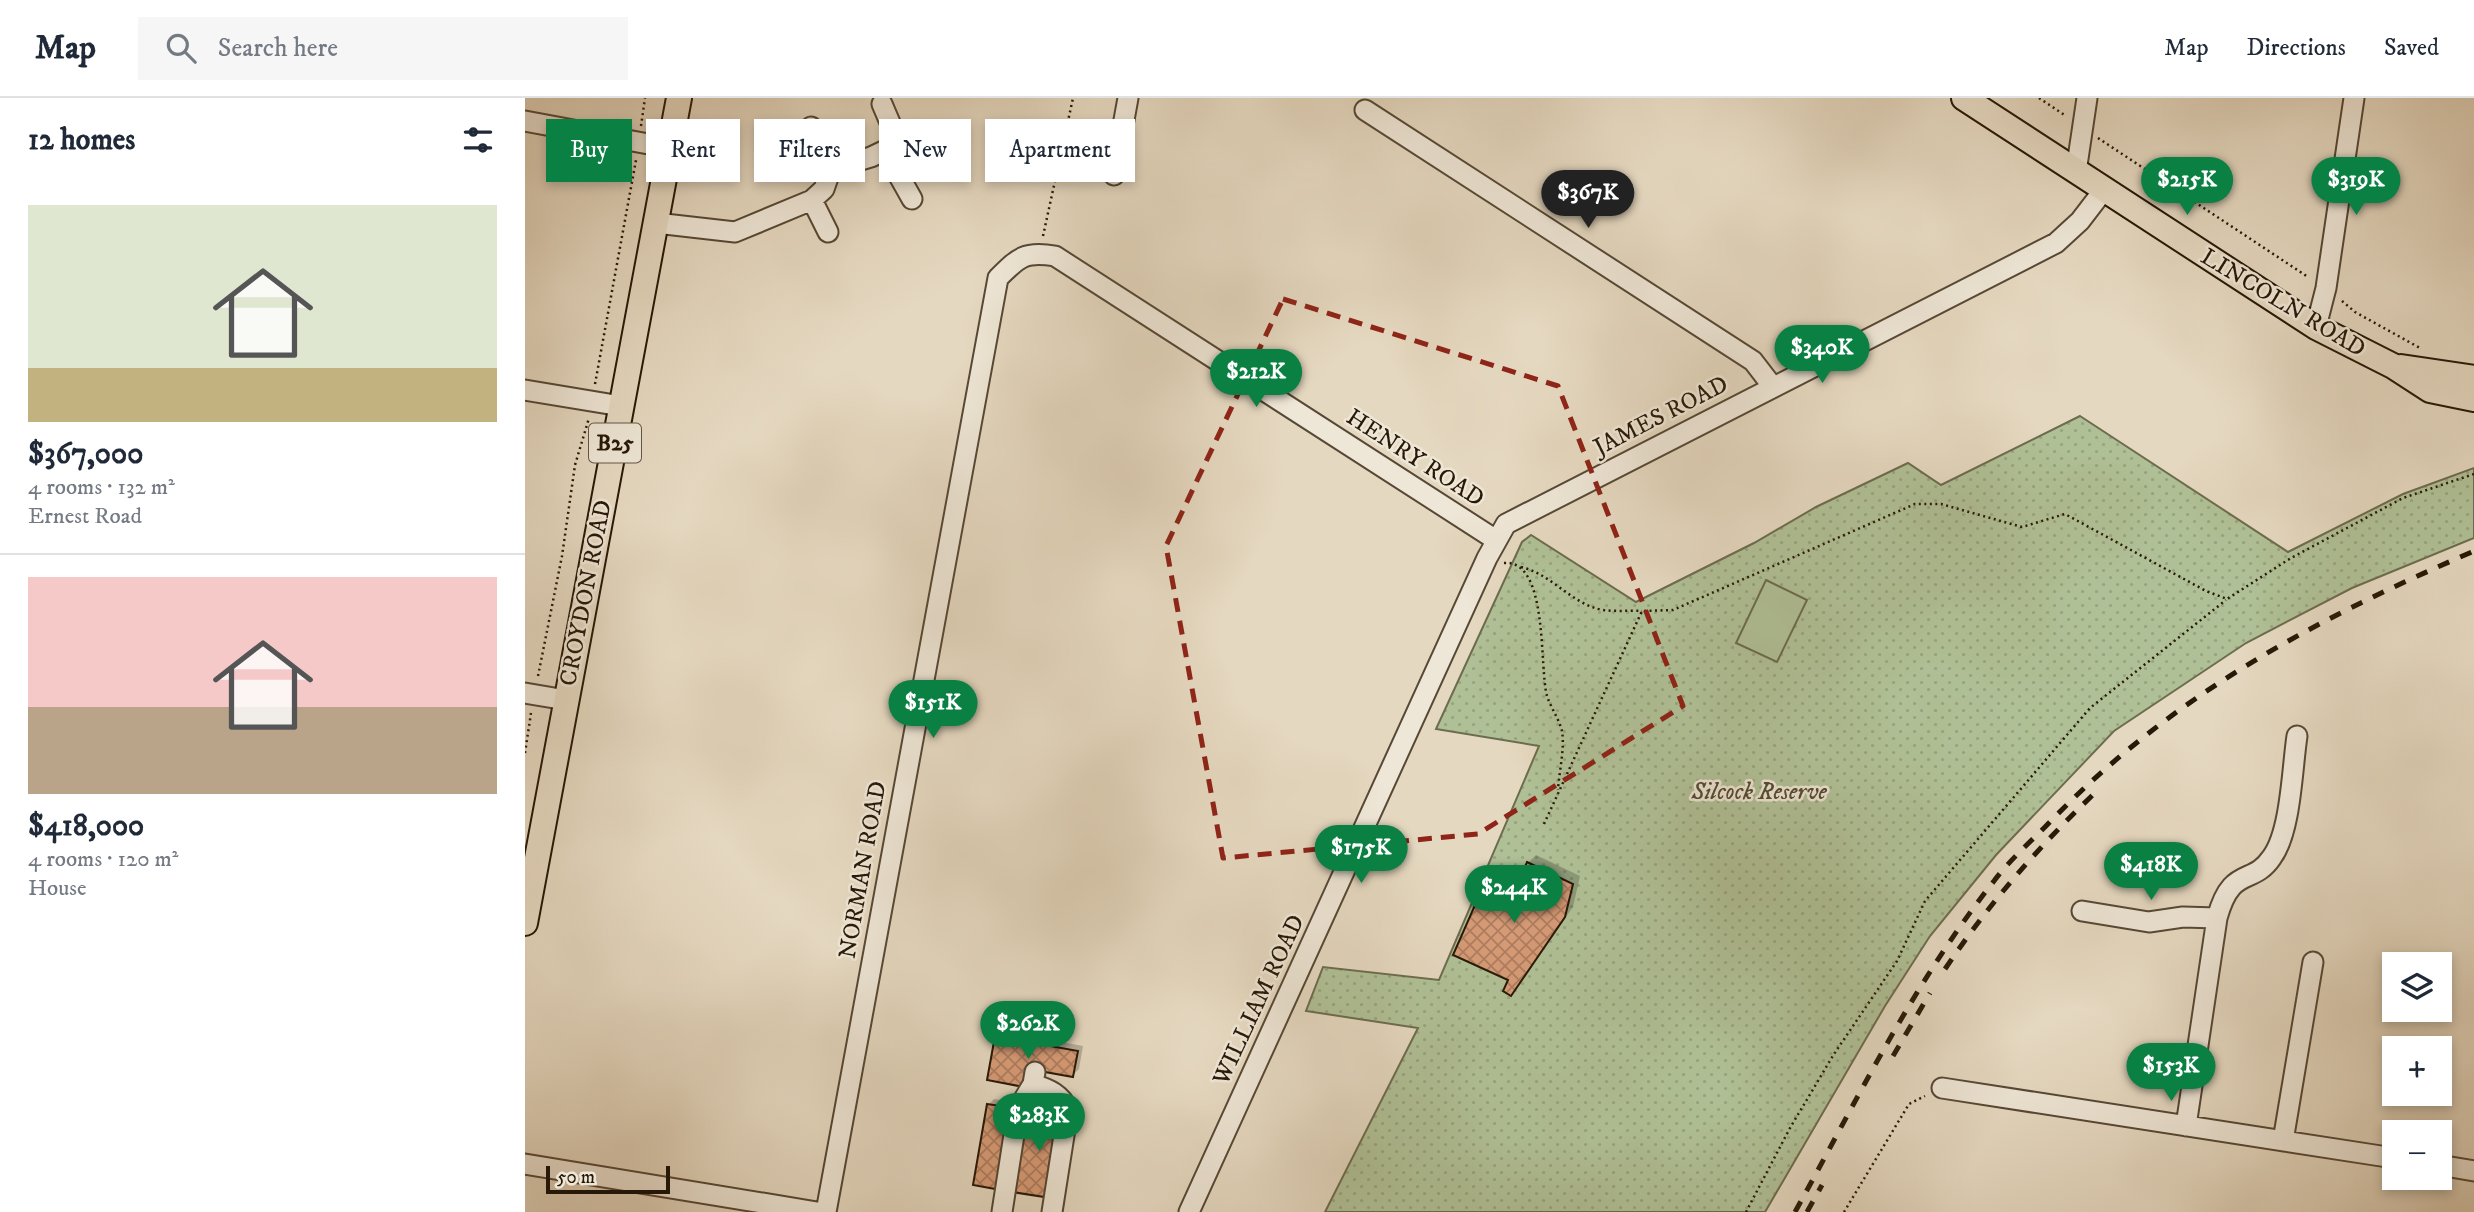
<!DOCTYPE html>
<html lang="en">
<head>
<meta charset="utf-8">
<style>
	body { margin:0; font-family:"IM FELL DW Pica",serif; background:#f6f6f7; color:#1f2937; height:100vh; display:flex; flex-direction:column; font-size:26px; white-space:nowrap }
	* { box-sizing:border-box; margin:0 }
	p { font-size:23px; color:#747a83 }
	.icon { flex:none; width:38px; height:38px; fill:none; stroke:currentColor; stroke-width:2; stroke-linecap:round; stroke-linejoin:round }
	.map { position:relative; flex:1; overflow:hidden }
	.sheet { display:flex; flex-direction:column; background:#fff; width:525px }
	.sheet>* { flex:none }
	.banner { position:absolute; left:21px; top:21px; width:665px; height:63px; display:flex; gap:14px }
	.fabs { position:absolute; left:1857px; top:854px; display:grid; gap:14px }
	.fabs a { display:grid; place-items:center; width:70px; height:70px; border-radius:0px; background:#fff; box-shadow:0 4px 10px #0003; font-size:35px }
	.scale { position:absolute; left:21px; bottom:18px; width:124px; box-sizing:border-box; padding-left:7px; border:4px solid #271807; border-top:0; font-size:19px; line-height:24px; white-space:nowrap; color:#271807; -webkit-text-stroke:5px #eee6d6; paint-order:stroke }
	.price { position:absolute; translate:-50% -60px; padding:0 16px; border-radius:24px; background:#0b8043; color:#fff; font-size:23px; line-height:46px; filter:drop-shadow(0 2px 4px #0008) }
	.price::after { content:''; position:absolute; left:50%; top:42px; width:21px; height:16px; margin-left:-10px; background:inherit; clip-path:polygon(0 0,100% 0,50% 100%) }
	.price.active { background:#222; color:#fff }
	ul { padding:0; list-style:none }
	li { display:grid; align-content:center; gap:14px; height:371px; padding:0 28px }
	li+li { border-top:2px solid #e0e1e3 }
	li span { display:grid; place-items:center; height:217px; border-radius:0px; color:#555 }
	li>.icon { margin-inline-start:auto }
	span .icon { width:126px; height:126px; fill:#fffc; stroke-width:1 }
	li b { font-size:30px }
	h2 { display:flex; justify-content:space-between; align-items:center; height:84px; padding:0 28px; font-size:30px }
	.tag { padding:0 24px; border-radius:0px; background:#fff; box-shadow:0 4px 10px #0003; font-size:24px; line-height:63px }
	.tag.active { background:#0b8043; color:#fff }
	header { display:flex; align-items:center; gap:42px; box-sizing:border-box; height:98px; padding:0 35px; background:#fff; border-bottom:2px solid #e0e1e3 }
	header strong { font-size:33px }
	nav { display:flex; gap:38px; margin-inline-start:auto; font-size:24px }
	.search { width:490px; height:63px; background:#f6f6f7; display:flex; align-items:center; gap:18px; box-sizing:border-box; padding:0 24px; border-radius:0px; color:#747a83; font-size:26px }
	main { display:flex; flex:1; min-height:0 }
	.map>svg:first-child { display:block }
	.park { fill:url(#park-dots); stroke:#6c6c4e; stroke-width:2 }
	.pitch { fill:#b0c096; stroke:#6c6c4e; stroke-width:2 }
	.shadow { fill:#0003 }
	.building { fill:url(#building-cross-hatch); stroke:#271807; stroke-width:2 }
	.lines { fill:none; stroke-linecap:round; stroke-linejoin:round }
	.minor-casing { stroke:#564835; stroke-width:23 }
	.major-casing { stroke:#271807; stroke-width:28 }
	.path { stroke:#271807; stroke-width:2.5; stroke-dasharray:2 3.5; stroke-linecap:butt }
	.minor { stroke:#eee6d6; stroke-width:19 }
	.major { stroke:#e5d8c0; stroke-width:24 }
	.rail { stroke:#271807; stroke-width:5; stroke-dasharray:12 12; stroke-linecap:butt }
	.marked { fill:none; stroke:#8f2418; stroke-width:5; stroke-dasharray:14 9; stroke-linejoin:round }
	.labels { text-anchor:middle; dominant-baseline:central; stroke-width:5; stroke-linejoin:round; paint-order:stroke }
	.shield { fill:#eee6d6; stroke:#635645; stroke-width:2 }
	.shield-label { font-size:23px; font-weight:bold; fill:#271807 }
	.street-label { font-size:24px; fill:#271807; stroke:#eee6d6 }
	.park-label { font-size:24px; font-style:italic; fill:#504a32; stroke:#eee6d6 }
</style>
</head>
<body>
<header>
<strong>Map</strong>
<div class="search"><svg class="icon" aria-label="search" viewBox="0 0 24 24"><circle cx="10" cy="10" r="6"/><path d="M15 15l6 6"/></svg>Search here</div>
<nav><a>Map</a><a>Directions</a><a>Saved</a></nav>
</header>
<main>
<section class="sheet">
<h2>12 homes<svg class="icon" aria-label="filters" viewBox="0 0 24 24"><path d="M4 7h16M4 17h16"/><circle cx="9" cy="7" r="2"/><circle cx="15" cy="17" r="2"/></svg></h2>
<ul>
<li><span style="background:linear-gradient(#dfe7d0 75%,#c2b280 0)"><svg class="icon" aria-label="home" viewBox="0 0 24 24"><path d="M3 11l9-7 9 7M6 9v11h12V9"/></svg></span><div><b>$367,000</b><p>4 rooms · 132 m²</p><p>Ernest Road</p></div></li>
<li><span style="background:linear-gradient(#f6c9c9 60%,#b9a48a 0)"><svg class="icon" aria-label="home" viewBox="0 0 24 24"><path d="M3 11l9-7 9 7M6 9v11h12V9"/></svg></span><div><b>$418,000</b><p>4 rooms · 120 m²</p><p>House</p></div></li>
</ul>
</section>
<div class="map">
<svg width="1949" height="1114" viewBox="0 0 1949 1114">
	<defs>
		<pattern id="park-dots" width="8" height="8" patternUnits="userSpaceOnUse" patternTransform="scale(1.75)"><rect width="8" height="8" fill="#b0c096"/><path d="M2 2h.1M6 6h.1" fill="none" stroke="#97a480" stroke-width="1.8" stroke-linecap="round"/></pattern>
		<pattern id="building-cross-hatch" width="8" height="8" patternUnits="userSpaceOnUse" patternTransform="scale(1.75)"><rect width="8" height="8" fill="#d69b76"/><path d="M0 0l8 8M0 8l8-8" fill="none" stroke="#ae7d5f"/></pattern>
	</defs>
	<rect width="100%" height="100%" fill="#e5d8c0"/>
	<filter id="stains"><feTurbulence type="fractalNoise" baseFrequency=".00286" numOctaves="4"/><feColorMatrix values="0 0 0 0 .2 0 0 0 0 .09 0 0 0 0 .02 0 0 0 .5 -.17"/></filter>
	<radialGradient id="worn" r=".72"><stop offset=".6" stop-color="#630" stop-opacity="0"/><stop offset="1" stop-color="#630" stop-opacity=".3"/></radialGradient>
	<path class="park" d="M1555,318L1763,454L1878,396L1949,370V440L1827,490L1721,545L1589,633L1471,757L1405,838L1360,908L1240,1114H800L893,930L781,913L798,869L914,882L1014,648L911,631L997,444L1006,437L1111,504L1229,445L1291,409L1383,365L1416,387Z"/>
	<path class="pitch" d="M1241,482L1282,502L1252,564L1211,545Z"/>
	<path class="shadow" d="M1011,757L1055,778L1048,809L986,895L962,783L970,775L994,787L1003,765Z
		M478,933L558,948L554,971L548,977L472,939Z
		M469,1001L494,1005L482,1084L463,1007Z
		M523,1001L538,1003L526,1099L501,1021L507,1015L515,1016L517,1007Z"/>
	<path class="building" d="M1002,764L1048,786L1040,819L986,898L978,893L983,882L928,857L961,782L989,796Z
		M470,938L553,953L548,979L503,971L499,989L462,982Z
		M462,1006L489,1010L476,1092L448,1087Z
		M515,1006L533,1009L532,1017L540,1018L526,1100L487,1094L499,1020L513,1022Z"/>
	<g class="lines">
		<g class="minor-casing">
			<path id="minor" d="M840,12L1228,263L1248,289
				M0,23L145,50
				M360,53L387,101
				M306,71L346,59L367,49L369,34L357,6
				M1551,74L1562,0
				M589,77L603,0
				M287,102L303,134
				M131,125L210,134L287,102L299,91L306,71L305,60L286,29
				M1791,229L1801,190L1829,0
				M0,292L96,308
				M0,595L41,602
				M1557,813L1624,824L1658,819L1692,820
				M508,986C524,991 536,996 543,1012L527,1114
				M1417,990L1869,1060
				M1661,1028L1692,820C1707,766 1727,789 1747,759C1766,733 1767,671 1772,638
				M1758,1043L1788,864
				M0,1066L292,1114
				M1914,1067L1949,1073
				M301,1114L473,180C494,159 500,153 530,158L971,442
				M477,1114L493,1011L508,986L510,974
				M664,1114L962,460L981,426L1531,145L1555,123L1578,93"/>
		</g>
		<g class="major-casing">
			<path id="major" d="M1439,0L1791,229L1868,268L1905,292L1949,301
				M1876,269L1949,280
				M0,825L154,0"/>
		</g>
		<path class="path" d="M1514,0L1541,18
			M116,28L120,0
			M1573,40L1783,179
			M518,138L548,0
			M1817,203L1830,214L1895,250
			M70,286L111,62
			M979,465C1024,461 1014,570 1022,598C1026,610 1034,621 1037,633C1040,650 1034,674 1033,692
			M996,469C1023,475 1041,499 1067,509C1081,515 1102,512 1117,513
			M13,578L37,458L50,367L64,320
			M0,655L6,615
			M1019,726L1117,513L1148,512L1390,406H1416L1497,429L1540,416L1681,493L1702,501L1766,460L1878,400L1949,376
			M1221,1114L1265,1030L1309,956L1372,863L1400,803L1565,610L1701,502
			M1319,1114L1384,1006L1400,998"/>
		<use href="#minor" class="minor"/>
		<use href="#major" class="major"/>
		<path class="rail" d="M1420,871C1465,804 1515,747 1574,691
			M1368,958L1405,895
			M1270,1114C1332,1002 1389,884 1469,783C1484,763 1503,746 1520,729C1645,598 1785,524 1949,453
			M1282,1114L1297,1087"/>
	</g>
	<path class="marked" d="M758,201L1033,288L1158,608L953,736L698,760L641,448Z"/>
	<g class="labels">
		<rect class="shield" x="64" y="325.5" width="52" height="39" rx="5"/>
		<g class="shield-label">
			<text x="90" y="345">B25</text>
		</g>
		<g class="street-label">
			<text transform="translate(1758 205) rotate(31)">LINCOLN ROAD</text>
			<text transform="translate(1136 318) rotate(-27)">JAMES ROAD</text>
			<text transform="translate(890 360) rotate(33)">HENRY ROAD</text>
			<text transform="translate(61 495) rotate(-79)">CROYDON ROAD</text>
			<text transform="translate(338 772) rotate(-80)">NORMAN ROAD</text>
			<text transform="translate(734 902) rotate(-65)">WILLIAM ROAD</text>
		</g>
		<g class="park-label">
			<text x="1234" y="694">Silcock Reserve</text>
		</g>
	</g>
	<rect width="100%" height="100%" filter="url(#stains)"/>
	<rect width="100%" height="100%" fill="url(#worn)"/>
</svg>
<div class="fabs">
<a><svg class="icon" aria-label="layers" viewBox="0 0 24 24"><path d="M12 4l9 5-9 5-9-5zM3 14l9 5 9-5"/></svg></a>
<a>+</a>
<a>−</a>
</div>
<div class="scale">50 m</div>
<b class="price" style="left:1662px;top:119px">$215K</b>
<b class="price" style="left:1831px;top:119px">$319K</b>
<b class="price active" style="left:1063px;top:132px">$367K</b>
<b class="price" style="left:1297px;top:287px">$340K</b>
<b class="price" style="left:731px;top:311px">$212K</b>
<b class="price" style="left:408px;top:642px">$151K</b>
<b class="price" style="left:836px;top:787px">$175K</b>
<b class="price" style="left:1626px;top:804px">$418K</b>
<b class="price" style="left:989px;top:827px">$244K</b>
<b class="price" style="left:503px;top:963px">$262K</b>
<b class="price" style="left:1646px;top:1005px">$153K</b>
<b class="price" style="left:514px;top:1055px">$283K</b>
<div class="banner">
<a class="tag active">Buy</a>
<a class="tag">Rent</a>
<a class="tag">Filters</a>
<a class="tag">New</a>
<a class="tag">Apartment</a>
</div>
</div>
</main>
</body>
</html>
